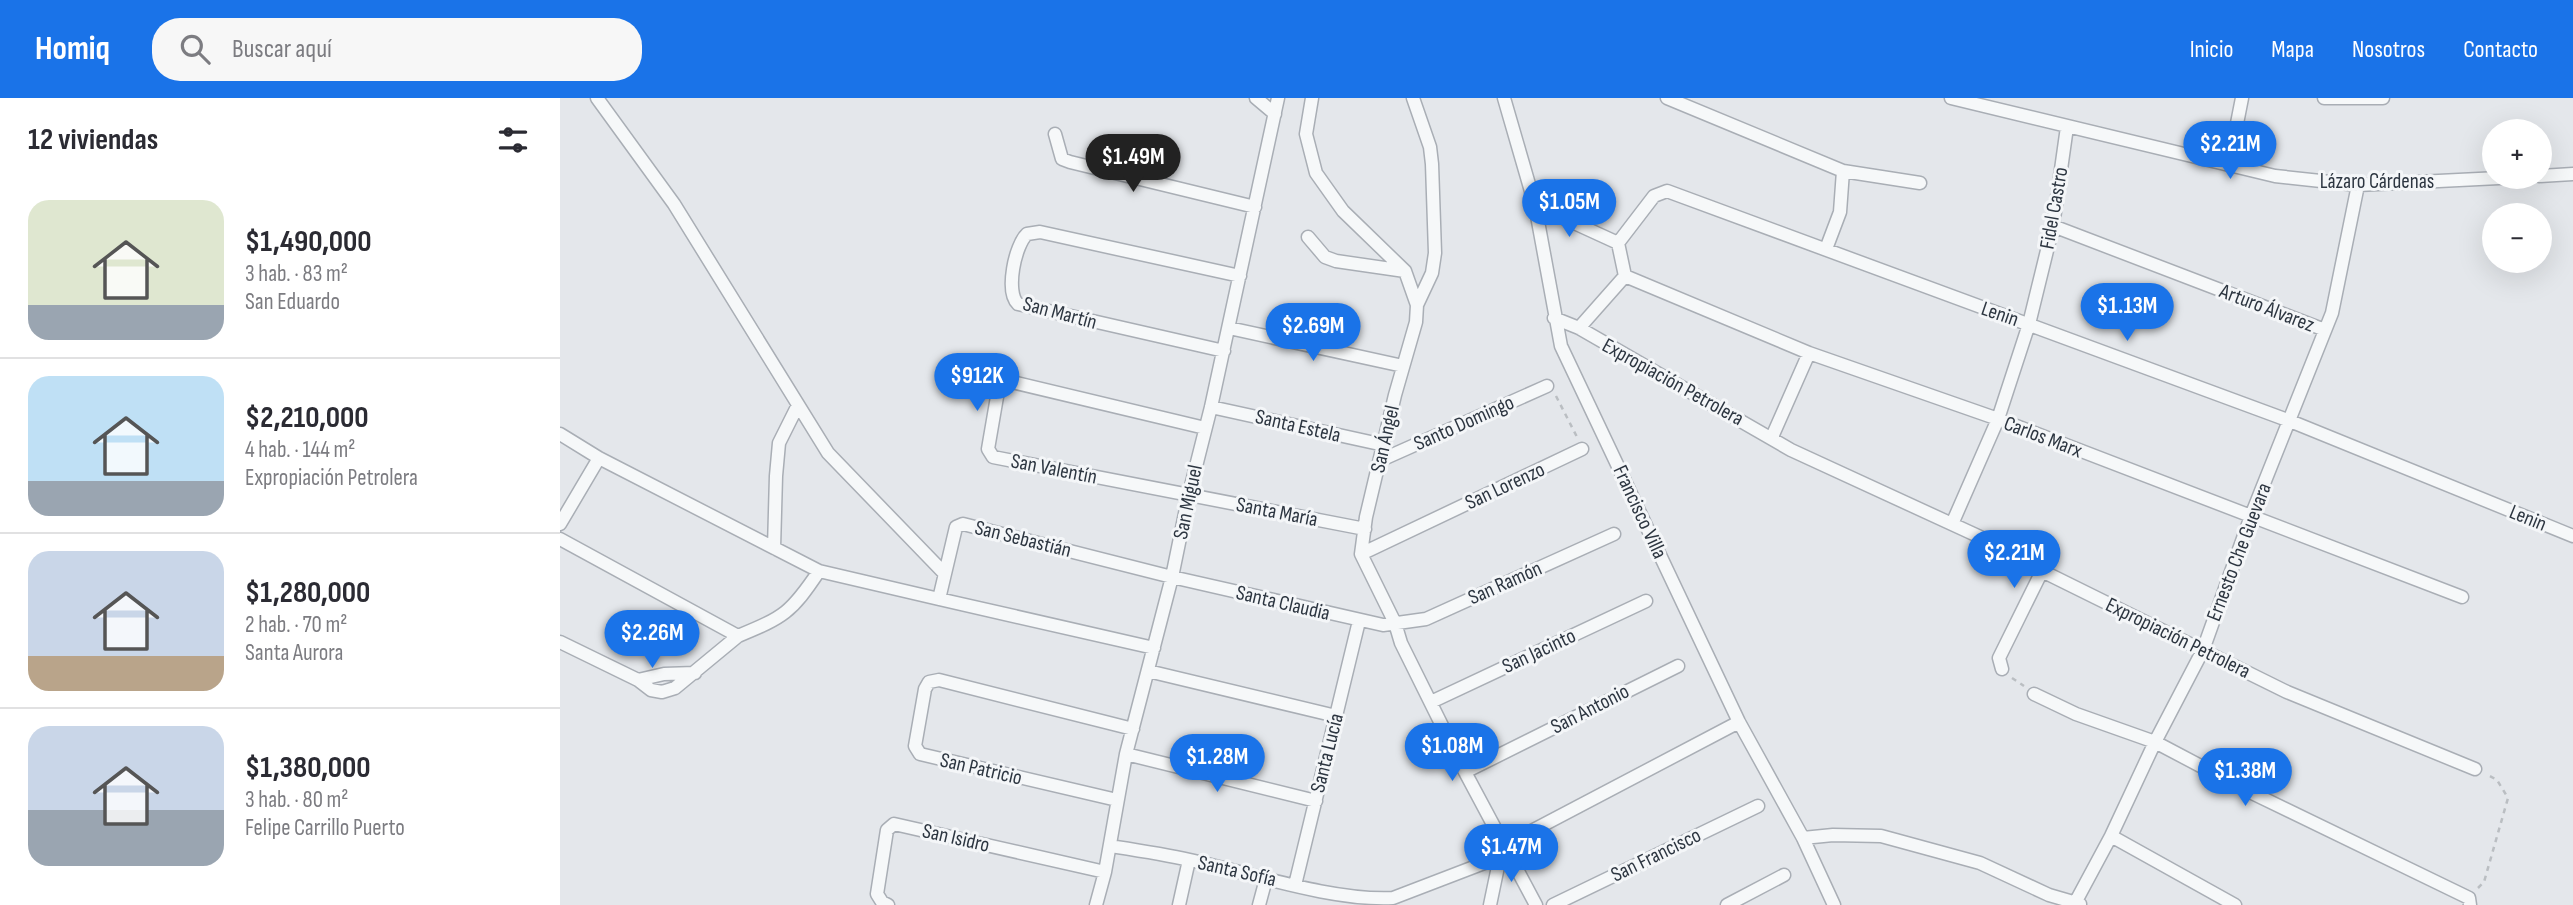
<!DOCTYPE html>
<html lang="es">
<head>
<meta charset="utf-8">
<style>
	body { margin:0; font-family:"Sofia Sans Condensed",sans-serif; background:#f7f7f7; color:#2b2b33; height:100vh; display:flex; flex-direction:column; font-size:26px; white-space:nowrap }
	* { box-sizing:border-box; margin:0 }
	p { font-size:23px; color:#7c7c81 }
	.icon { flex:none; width:38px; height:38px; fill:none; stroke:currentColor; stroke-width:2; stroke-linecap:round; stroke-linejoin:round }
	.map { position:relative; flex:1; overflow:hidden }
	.drawer { display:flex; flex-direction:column; background:#fff; width:560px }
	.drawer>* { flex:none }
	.tools { position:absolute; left:1922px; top:21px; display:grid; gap:14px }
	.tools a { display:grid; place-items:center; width:70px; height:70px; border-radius:50%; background:#fff; box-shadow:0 7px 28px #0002; font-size:35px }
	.price { position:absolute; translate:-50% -60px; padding:0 16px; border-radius:24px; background:#1a73e8; color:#fff; font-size:23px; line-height:46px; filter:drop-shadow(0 2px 4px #0008) }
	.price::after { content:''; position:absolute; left:50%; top:42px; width:21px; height:16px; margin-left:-10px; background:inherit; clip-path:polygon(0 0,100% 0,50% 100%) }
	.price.active { background:#222; color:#fff }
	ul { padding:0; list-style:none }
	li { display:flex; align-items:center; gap:21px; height:175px; padding:0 28px }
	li+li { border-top:2px solid #e1e1e2 }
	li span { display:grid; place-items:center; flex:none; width:196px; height:140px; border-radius:21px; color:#555 }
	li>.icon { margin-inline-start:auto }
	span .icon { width:84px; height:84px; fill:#fffc; stroke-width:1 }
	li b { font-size:30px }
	h2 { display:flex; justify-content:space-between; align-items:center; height:84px; padding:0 28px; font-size:30px }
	header { display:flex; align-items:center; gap:42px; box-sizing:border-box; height:98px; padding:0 35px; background:#1a73e8; color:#fff }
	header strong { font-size:33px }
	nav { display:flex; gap:38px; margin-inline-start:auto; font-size:24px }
	.search { width:490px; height:63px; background:#f7f7f7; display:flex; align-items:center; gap:18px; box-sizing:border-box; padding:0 24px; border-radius:28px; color:#7c7c81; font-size:26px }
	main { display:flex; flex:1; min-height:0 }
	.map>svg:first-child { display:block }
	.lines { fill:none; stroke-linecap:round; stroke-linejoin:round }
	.minor-casing { stroke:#a9aeb5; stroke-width:15 }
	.path { stroke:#babec2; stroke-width:2.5; stroke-dasharray:5 5; stroke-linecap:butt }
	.minor { stroke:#f6f8f9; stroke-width:12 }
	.labels { text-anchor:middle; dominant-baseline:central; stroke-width:6; stroke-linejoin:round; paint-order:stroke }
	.street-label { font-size:21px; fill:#2d3641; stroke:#f4f6f8 }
</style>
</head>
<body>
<header>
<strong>Homiq</strong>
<div class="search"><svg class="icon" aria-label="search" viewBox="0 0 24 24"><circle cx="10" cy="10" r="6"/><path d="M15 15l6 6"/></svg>Buscar aquí</div>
<nav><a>Inicio</a><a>Mapa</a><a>Nosotros</a><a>Contacto</a></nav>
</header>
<main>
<section class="drawer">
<h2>12 viviendas<svg class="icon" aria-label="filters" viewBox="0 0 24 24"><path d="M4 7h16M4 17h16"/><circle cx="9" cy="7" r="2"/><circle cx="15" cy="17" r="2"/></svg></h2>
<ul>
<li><span style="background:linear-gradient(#dfe7d0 75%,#9aa5b1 0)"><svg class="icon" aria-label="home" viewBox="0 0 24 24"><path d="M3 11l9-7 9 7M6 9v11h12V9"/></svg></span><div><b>$1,490,000</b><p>3 hab. · 83 m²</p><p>San Eduardo</p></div></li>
<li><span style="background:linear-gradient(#bfe0f5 75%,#9aa5b1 0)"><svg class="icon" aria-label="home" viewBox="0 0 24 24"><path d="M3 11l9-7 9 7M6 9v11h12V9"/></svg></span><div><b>$2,210,000</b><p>4 hab. · 144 m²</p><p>Expropiación Petrolera</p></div></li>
<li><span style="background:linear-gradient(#c9d6e8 75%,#b9a48a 0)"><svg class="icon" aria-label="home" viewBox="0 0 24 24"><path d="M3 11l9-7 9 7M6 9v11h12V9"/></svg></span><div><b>$1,280,000</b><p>2 hab. · 70 m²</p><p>Santa Aurora</p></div></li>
<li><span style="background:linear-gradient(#c9d6e8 60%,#9aa5b1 0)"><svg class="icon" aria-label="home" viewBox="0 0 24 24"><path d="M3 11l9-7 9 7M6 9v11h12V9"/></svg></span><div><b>$1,380,000</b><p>3 hab. · 80 m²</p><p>Felipe Carrillo Puerto</p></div></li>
</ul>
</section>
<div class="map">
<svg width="2013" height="807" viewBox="0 0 2013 807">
	<rect width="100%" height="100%" fill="#e4e7eb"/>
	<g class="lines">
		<g class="minor-casing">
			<path id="minor" d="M37,0L114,106L268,355L385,476
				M696,0L715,16
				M752,0L746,36L756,75L783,113L845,173L857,207L856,224L835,297L806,419L801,456L835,525L841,545L905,674L976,807
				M853,0L870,49L872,66L875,155L872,175L857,207
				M944,0L975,107L1001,248L1179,624L1243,740L1274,807
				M1107,0L1283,73L1360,85
				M1391,0L1715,78L1798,87L1959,79
				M1764,0H1823
				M495,36L502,61L510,64L695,109
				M1669,66L1682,0
				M1979,78L2013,76
				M975,107L1058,145
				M1493,128L1765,232
				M748,139L765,159L776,163L845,173
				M1266,151L1280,114L1283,73
				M1065,178L1249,255L1438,321L1902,499
				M994,220L1019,230L1231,352L1431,444L1482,473L1727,594L1915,671
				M669,230L843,268
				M1019,230L1065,178L1058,145L1094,98L1107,93L1730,323L2013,438
				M664,253L458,206C445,194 455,147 467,136L480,134L680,178
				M651,309L824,347
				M645,330L452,284L443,288L438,293L428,351L433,359L805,431
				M0,336L39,360L259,473L379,501
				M1212,339L1249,255
				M821,362L987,288
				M0,426L39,360
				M1392,426L1438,321L1469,226L1493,128L1507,29
				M0,441L178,538C224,519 231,515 259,473
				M214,450L216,378L219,345L238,307
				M801,456L1022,351
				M0,544L78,582L91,592L102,594L115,590L178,538
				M594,550L379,501L396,429L403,426L612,479L823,527L866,521L1054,436
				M1442,571L1439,560L1482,473
				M588,573L776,618
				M78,582L104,576L135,575
				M1474,596L1516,616L1595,644L1686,692L1909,800L1910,807
				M871,604L1086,503
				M566,656L756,703
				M905,674L1118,568
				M557,702L360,656L355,648L365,591L369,584L379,582L573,631
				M1551,738L1675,807
				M1243,740L1273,737L1321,738L1420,765L1489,797L1520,806
				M550,748C576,752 603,756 630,762C691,775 771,803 833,800L940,759L945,747L1179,624
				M735,787L799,523
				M1515,805L1551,738L1595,644L1643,552L1691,418L1772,215L1798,87
				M328,807L322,804L317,796L327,732L334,726L545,774
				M536,807L545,774L566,656L612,479L629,396L651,309L718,0
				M619,807L629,762
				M699,807L706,781
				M930,807L940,759
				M993,807L1198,708
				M1167,807L1224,777"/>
		</g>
		<path class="path" d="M996,298L1017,339
			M1452,580L1464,588
			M1918,790L1924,784L1948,700L1937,682L1928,677"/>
		<use href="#minor" class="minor"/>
	</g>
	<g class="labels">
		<g class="street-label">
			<text x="1817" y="83">Lázaro Cárdenas</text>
			<text transform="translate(1494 110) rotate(-80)">Fidel Castro</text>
			<text transform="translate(1707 210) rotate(21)">Arturo Álvarez</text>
			<text transform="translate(500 215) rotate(15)">San Martín</text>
			<text transform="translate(1440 216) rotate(19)">Lenin</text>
			<text transform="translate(1113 284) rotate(29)">Expropiación Petrolera</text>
			<text transform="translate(904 325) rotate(-24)">Santo Domingo</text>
			<text transform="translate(738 328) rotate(13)">Santa Estela</text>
			<text transform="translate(1483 339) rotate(21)">Carlos Marx</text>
			<text transform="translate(825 341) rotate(-77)">San Ángel</text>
			<text transform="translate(494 371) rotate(11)">San Valentín</text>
			<text transform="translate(945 388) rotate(-25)">San Lorenzo</text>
			<text transform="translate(628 404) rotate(-78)">San Miguel</text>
			<text transform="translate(717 414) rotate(11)">Santa María</text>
			<text transform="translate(1080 414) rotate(65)">Francisco Villa</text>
			<text transform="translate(1968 420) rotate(22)">Lenin</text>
			<text transform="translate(463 441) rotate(14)">San Sebastián</text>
			<text transform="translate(1679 454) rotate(-69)">Ernesto Che Guevara</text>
			<text transform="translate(945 485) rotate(-24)">San Ramón</text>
			<text transform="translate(723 505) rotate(13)">Santa Claudia</text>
			<text transform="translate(1618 540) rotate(26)">Expropiación Petrolera</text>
			<text transform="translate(979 553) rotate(-25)">San Jacinto</text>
			<text transform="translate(1030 611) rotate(-27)">San Antonio</text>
			<text transform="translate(767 655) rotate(-76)">Santa Lucía</text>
			<text transform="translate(421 671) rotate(13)">San Patricio</text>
			<text transform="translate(396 740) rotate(13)">San Isidro</text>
			<text transform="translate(1096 757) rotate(-26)">San Francisco</text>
			<text transform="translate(677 773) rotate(13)">Santa Sofía</text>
		</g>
	</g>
</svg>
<div class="tools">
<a>+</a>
<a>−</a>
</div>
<b class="price" style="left:1670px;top:83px">$2.21M</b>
<b class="price active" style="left:573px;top:96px">$1.49M</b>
<b class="price" style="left:1009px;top:141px">$1.05M</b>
<b class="price" style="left:1567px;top:245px">$1.13M</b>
<b class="price" style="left:753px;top:265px">$2.69M</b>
<b class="price" style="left:417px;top:315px">$912K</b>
<b class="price" style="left:1454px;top:492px">$2.21M</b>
<b class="price" style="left:92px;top:572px">$2.26M</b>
<b class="price" style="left:892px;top:685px">$1.08M</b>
<b class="price" style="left:657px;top:696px">$1.28M</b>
<b class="price" style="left:1685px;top:710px">$1.38M</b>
<b class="price" style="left:951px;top:786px">$1.47M</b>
</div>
</main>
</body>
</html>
